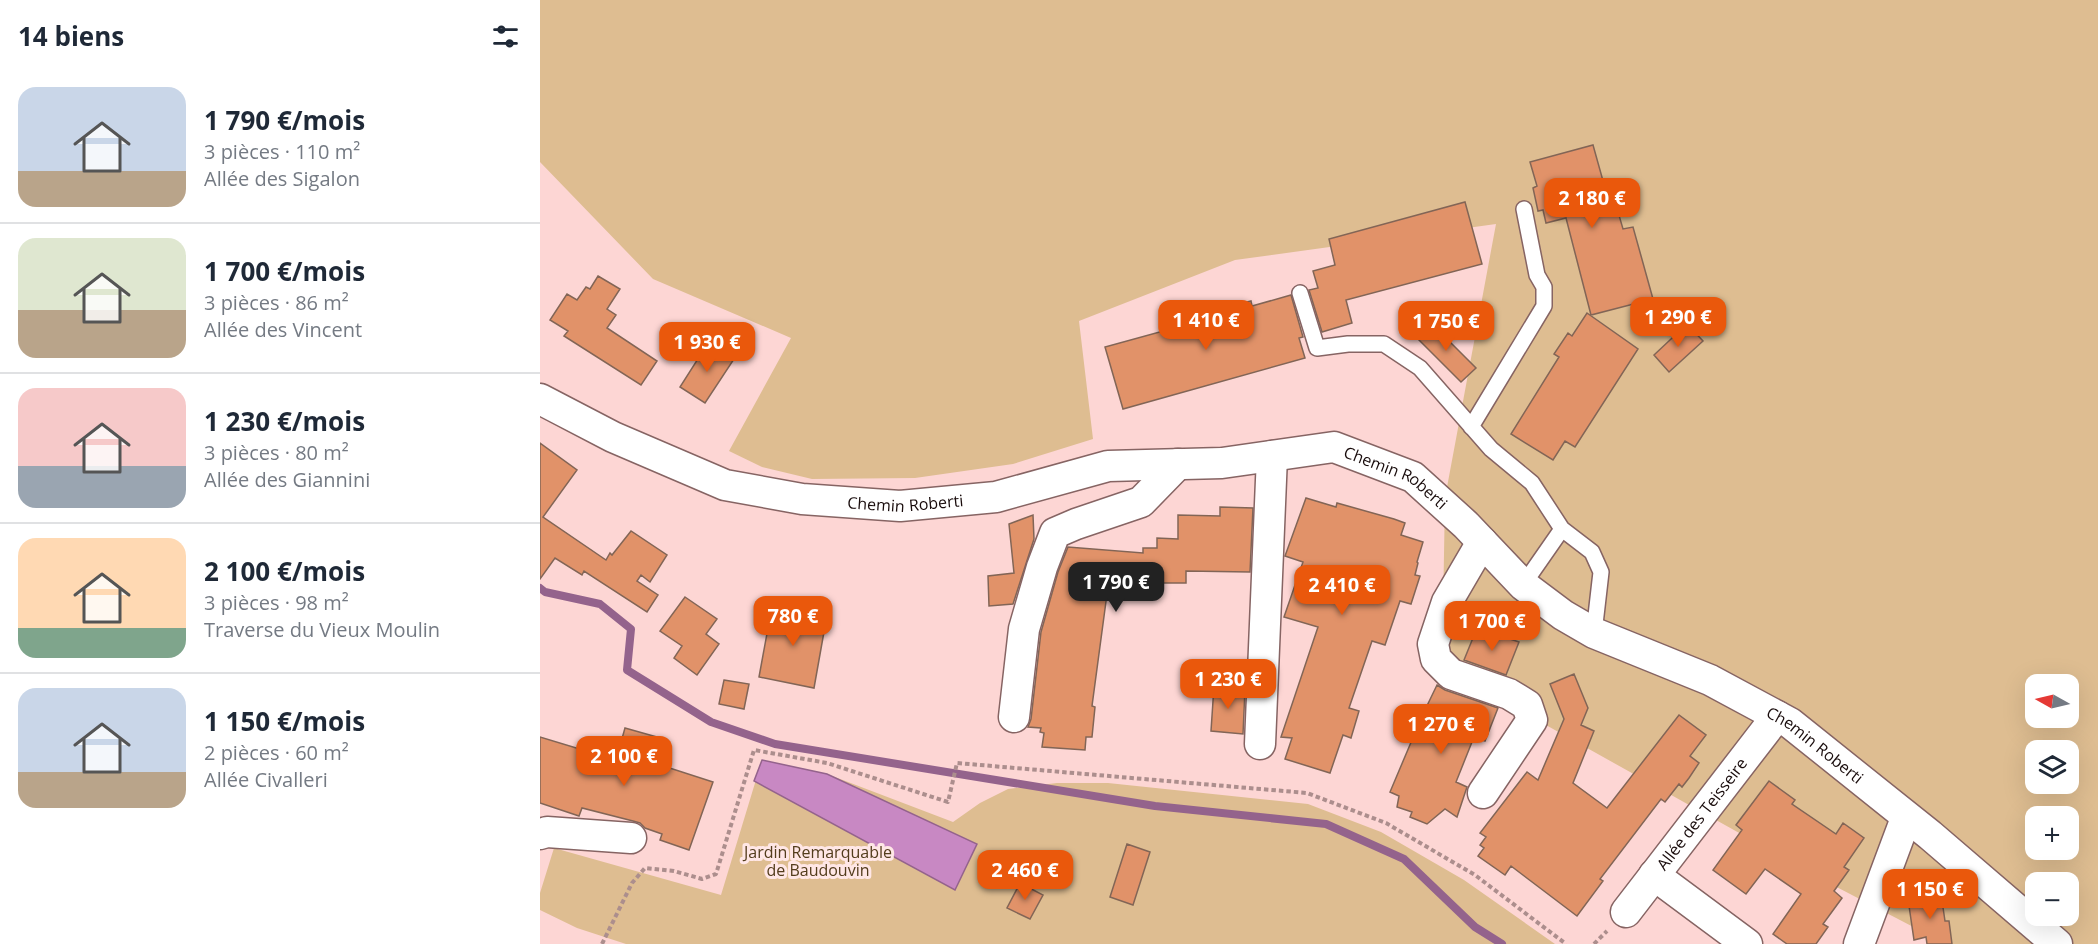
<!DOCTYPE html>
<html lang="fr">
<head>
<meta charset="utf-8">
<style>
	body { margin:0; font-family:"Open Sans",sans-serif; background:#f2f2f3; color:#1f2937; height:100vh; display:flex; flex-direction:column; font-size:22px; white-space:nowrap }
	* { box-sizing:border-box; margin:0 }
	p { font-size:20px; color:#747a83 }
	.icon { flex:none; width:33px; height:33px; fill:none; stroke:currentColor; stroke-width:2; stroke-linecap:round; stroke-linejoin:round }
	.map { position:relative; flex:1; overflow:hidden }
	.sheet { display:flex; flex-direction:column; background:#fff; width:540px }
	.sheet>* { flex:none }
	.needle { width:39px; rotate:278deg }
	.fabs { position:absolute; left:1485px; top:674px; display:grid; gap:12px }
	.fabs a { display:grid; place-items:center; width:54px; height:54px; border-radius:12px; background:#fff; box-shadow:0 6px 24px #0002; font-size:30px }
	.price { position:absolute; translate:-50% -51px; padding:0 14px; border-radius:12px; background:#ea580c; color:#fff; font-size:20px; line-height:39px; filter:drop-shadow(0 2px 3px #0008) }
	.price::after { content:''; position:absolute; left:50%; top:36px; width:18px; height:14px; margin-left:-9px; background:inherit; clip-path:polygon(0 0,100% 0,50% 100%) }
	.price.current { background:#222; color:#fff }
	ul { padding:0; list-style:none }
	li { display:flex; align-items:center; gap:18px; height:150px; padding:0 18px }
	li+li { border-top:2px solid #e0e1e3 }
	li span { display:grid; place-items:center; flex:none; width:168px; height:120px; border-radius:18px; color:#555 }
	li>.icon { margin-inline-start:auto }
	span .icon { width:72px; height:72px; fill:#fffc; stroke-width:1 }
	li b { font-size:26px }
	h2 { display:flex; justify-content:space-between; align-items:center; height:72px; padding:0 18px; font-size:26px }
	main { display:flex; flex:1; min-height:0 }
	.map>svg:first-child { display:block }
	.green { fill:#debd91; fill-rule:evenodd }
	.water { fill:#c888c3; stroke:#94638c; stroke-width:1.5 }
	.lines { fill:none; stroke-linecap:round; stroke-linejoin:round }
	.stream { stroke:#94638c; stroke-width:8 }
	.building { fill:#e19269; stroke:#826556; stroke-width:1.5 }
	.lane-casing { stroke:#866463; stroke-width:18 }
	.street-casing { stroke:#866463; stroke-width:33 }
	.path { stroke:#ac8e8d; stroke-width:4; stroke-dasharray:4.5 3; stroke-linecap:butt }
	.lane { stroke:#fff; stroke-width:15 }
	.street { stroke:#fff; stroke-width:30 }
	.labels { text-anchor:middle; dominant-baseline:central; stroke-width:6; stroke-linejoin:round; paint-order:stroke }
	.street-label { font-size:16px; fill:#190c0c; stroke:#ffe7e6 }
	.park-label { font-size:16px; fill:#533c1c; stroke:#ffe7e6 }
</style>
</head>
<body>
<main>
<section class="sheet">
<h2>14 biens<svg class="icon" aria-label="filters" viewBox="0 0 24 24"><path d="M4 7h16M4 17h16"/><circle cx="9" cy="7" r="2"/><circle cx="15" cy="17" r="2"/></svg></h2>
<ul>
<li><span style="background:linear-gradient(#c9d6e8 70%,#b9a48a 0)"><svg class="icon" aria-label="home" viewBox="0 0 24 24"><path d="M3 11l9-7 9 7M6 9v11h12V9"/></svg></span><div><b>1 790 €/mois</b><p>3 pièces · 110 m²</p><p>Allée des Sigalon</p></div></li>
<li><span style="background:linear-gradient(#dfe7d0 60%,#b9a48a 0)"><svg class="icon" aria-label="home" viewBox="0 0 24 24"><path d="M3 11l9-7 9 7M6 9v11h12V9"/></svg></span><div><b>1 700 €/mois</b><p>3 pièces · 86 m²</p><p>Allée des Vincent</p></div></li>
<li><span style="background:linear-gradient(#f6c9c9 65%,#9aa5b1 0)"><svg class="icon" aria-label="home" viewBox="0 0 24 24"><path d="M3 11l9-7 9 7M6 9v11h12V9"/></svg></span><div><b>1 230 €/mois</b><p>3 pièces · 80 m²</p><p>Allée des Giannini</p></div></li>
<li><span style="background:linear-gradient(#ffd9b3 75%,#7fa58c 0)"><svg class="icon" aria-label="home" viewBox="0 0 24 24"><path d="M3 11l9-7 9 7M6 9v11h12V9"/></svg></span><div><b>2 100 €/mois</b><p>3 pièces · 98 m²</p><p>Traverse du Vieux Moulin</p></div></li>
<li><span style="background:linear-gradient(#c9d6e8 70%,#b9a48a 0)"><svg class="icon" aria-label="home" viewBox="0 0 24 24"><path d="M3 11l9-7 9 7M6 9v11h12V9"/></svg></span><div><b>1 150 €/mois</b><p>2 pièces · 60 m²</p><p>Allée Civalleri</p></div></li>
</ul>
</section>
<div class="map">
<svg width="1558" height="944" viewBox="0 0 1558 944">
	<rect width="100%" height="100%" fill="#fdd6d4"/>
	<path class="green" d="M0,0H1558V944H1406L1287,882L902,667L905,498L956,224L695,260L539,321L553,439L473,464L375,478L272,479L222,467L189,451L251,338L113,279L0,162ZM1496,684H1528V717H1496ZM1496,750H1528V783H1496ZM1496,816H1528V849H1496ZM1496,882H1528V915H1496Z
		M222,760L287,774L413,822L440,803L468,789L517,783H568L768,804L841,832L924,880L1015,944H86L37,928L0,910V893L14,848L181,895Z"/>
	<path class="water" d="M222,760L287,774L437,844L415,890L214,781Z"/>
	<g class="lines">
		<path class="stream" d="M0,588L5,592L60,604L91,629L87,670L171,722L235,744L615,806L786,824L864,859L935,927L962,944"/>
	</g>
	<path class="building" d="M1053,145L1070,206L1076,205L1083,229L1093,227L1113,299L1051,315L1026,218L1006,223L1003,210L998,211L993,188L997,186L990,162Z
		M925,202L942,264L806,300L812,323L782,332L769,290L778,288L773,271L795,265L789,239Z
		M58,276L80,289L67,309L76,315L67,328L117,361L101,385L24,336L28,331L10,320L27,294L37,300L46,287L50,289Z
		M751,295L763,337L759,338L765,358L583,409L565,347L627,330L625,324L711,301L712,306Z
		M1047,313L1098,349L1035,447L1025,441L1013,460L971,434L1019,357L1014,354L1028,333L1032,336Z
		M890,322L936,368L921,382L876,337Z
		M1147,324L1163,341L1129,372L1114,355Z
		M168,343L194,359L165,403L140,387Z
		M0,443L37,470L3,517L66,560L70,553L72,555L91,531L127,555L110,582L101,575L97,581L118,595L107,612L44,571L42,575L15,558L0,579Z
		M766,498L796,507L797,503L854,519L865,523L861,535L883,542L877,562L878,563L875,575L880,576L871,604L860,601L845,645L832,641L809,708L819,711L811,738L803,735L790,773L745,759L752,738L741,737L778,627L744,617L763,562L745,556Z
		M680,507L713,508L710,572L646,571V583H616V576L576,574L574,595L567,594L552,706L555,707L552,737H546L545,750L502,747L504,733L500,732L501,728L488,727L491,719L501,632L518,572L528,547L603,553V548H617V538L638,539V515L680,516Z
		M493,515L494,539L473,604L449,606L448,576L474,573L469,524Z
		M145,597L177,619L166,634L179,644L157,675L134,658L142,646L120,631Z
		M239,606L287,615L274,688L219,677L230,617L237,618Z
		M935,633L950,638L952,633L979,642L966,675L924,660Z
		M1034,674L1048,708L1041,725L1054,731L1033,783L1067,808L1139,715L1166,735L1150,756L1159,763L1149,778L1142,787L1139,784L1125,802L1121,799L1060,879L1063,881L1037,916L971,866L965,875L938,856L944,848L940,845L946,837L940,833L987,772L998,780L1024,719L1010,684Z
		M184,680L209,684L204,709L179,704Z
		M897,685L905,690L958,708L945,741L934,737L916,782L927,787L917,817L905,809L887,824L870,817L872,812L857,807L859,796L850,792L883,714Z
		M674,686L705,689L703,734L671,731Z
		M85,728L117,737L108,761L173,782L149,850L120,840L122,834L105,828L100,823L93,821L42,808L39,816L0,803V737L76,760Z
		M1229,781L1255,800L1252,804L1296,834L1303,823L1324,838L1304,867L1309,870L1294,891L1302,898L1283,924L1288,927L1276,944H1247L1233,934L1261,894L1225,869L1206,894L1173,870L1202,830L1196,825Z
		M587,844L610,852L593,905L570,897Z
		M480,883L503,895L490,919L467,908Z
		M1401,894L1405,921H1409L1412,944H1387L1386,937L1374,940L1368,899Z"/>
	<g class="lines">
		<g class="lane-casing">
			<path id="lane" d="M760,293L777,348L808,344H844L880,368L951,449L992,483L1022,529
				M931,427L1004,306V287L997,275L984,209
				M983,585L1022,529L1052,552L1061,572L1054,633"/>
		</g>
		<g class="street-casing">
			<g id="street">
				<path id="s1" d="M0,399L73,437L185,485L262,499L360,506L456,497L568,466L682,463L794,447L873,477L926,525L983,585L1023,615L1054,633L1170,680L1250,723L1390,835L1517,944"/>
				<path d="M942,542L907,602L893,644L896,659L911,674L969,694L987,705L992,720L943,793"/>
				<path d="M474,717L484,629L502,567L515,533L536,524L601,502L638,464"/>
				<path d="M720,744L732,456"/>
				<path d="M0,834L7,832L91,838"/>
				<path d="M1114,875L1207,944"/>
				<path id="s2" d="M1086,912L1237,716"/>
				<path d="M1319,944L1366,818"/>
			</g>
		</g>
		<path class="path" d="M62,944L92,883L105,868L134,871L162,879L176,874L214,750L287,763L408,802L417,763L767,793L846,823L935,875L1026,944
			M1054,944L1067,931"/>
		<use href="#lane" class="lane"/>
		<use href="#street" class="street"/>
	</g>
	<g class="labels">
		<g class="street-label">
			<text stroke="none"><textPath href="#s1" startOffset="890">Chemin Roberti</textPath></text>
			<text stroke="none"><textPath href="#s1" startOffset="386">Chemin Roberti</textPath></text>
			<text stroke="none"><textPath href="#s1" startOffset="1394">Chemin Roberti</textPath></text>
			<text stroke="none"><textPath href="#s2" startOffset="124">Allée des Teisseire</textPath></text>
		</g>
		<g class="park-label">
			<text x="278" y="852">Jardin Remarquable<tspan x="278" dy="18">de Baudouvin</tspan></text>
		</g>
	</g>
</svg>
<div class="fabs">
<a><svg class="needle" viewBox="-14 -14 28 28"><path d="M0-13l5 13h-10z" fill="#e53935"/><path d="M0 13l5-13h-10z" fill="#747a83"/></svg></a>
<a><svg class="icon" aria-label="layers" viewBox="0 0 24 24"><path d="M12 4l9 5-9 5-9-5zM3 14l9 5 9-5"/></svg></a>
<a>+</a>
<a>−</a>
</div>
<b class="price" style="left:1052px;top:229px">2 180 €</b>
<b class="price" style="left:1138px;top:348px">1 290 €</b>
<b class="price" style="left:666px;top:351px">1 410 €</b>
<b class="price" style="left:906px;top:352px">1 750 €</b>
<b class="price" style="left:167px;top:373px">1 930 €</b>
<b class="price current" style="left:576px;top:613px">1 790 €</b>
<b class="price" style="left:802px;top:616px">2 410 €</b>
<b class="price" style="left:253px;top:647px">780 €</b>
<b class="price" style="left:952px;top:652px">1 700 €</b>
<b class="price" style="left:688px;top:710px">1 230 €</b>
<b class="price" style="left:901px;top:755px">1 270 €</b>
<b class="price" style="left:84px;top:787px">2 100 €</b>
<b class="price" style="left:485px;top:901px">2 460 €</b>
<b class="price" style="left:1390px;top:920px">1 150 €</b>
</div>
</main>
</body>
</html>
